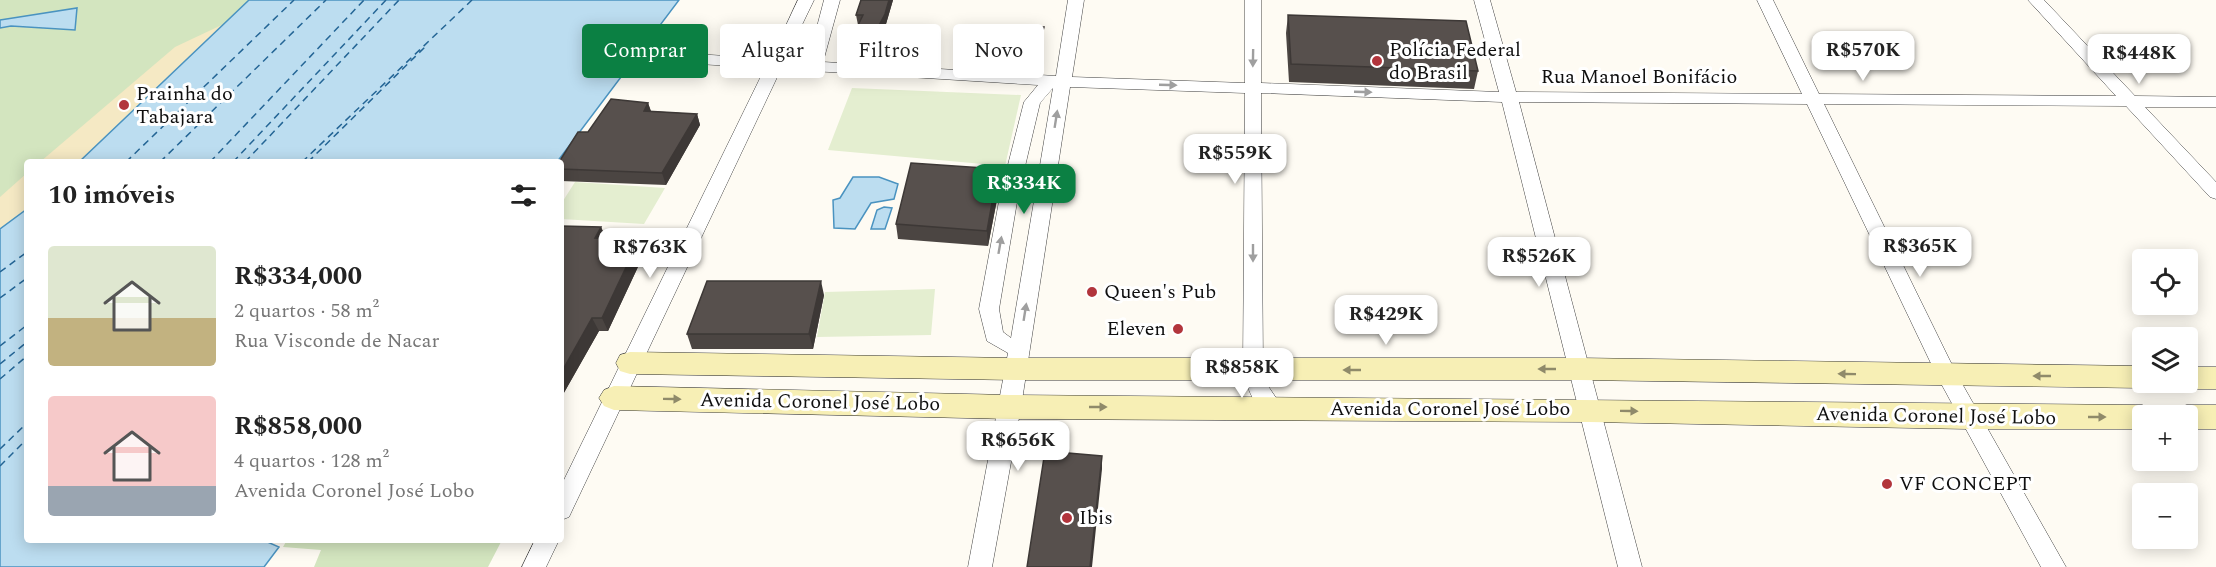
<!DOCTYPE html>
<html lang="pt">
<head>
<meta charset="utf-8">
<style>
	body { margin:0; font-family:Spectral,serif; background:#f6f6f6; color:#222; height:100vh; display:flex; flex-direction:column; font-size:22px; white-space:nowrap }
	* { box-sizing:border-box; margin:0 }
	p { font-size:20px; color:#767676 }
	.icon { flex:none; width:33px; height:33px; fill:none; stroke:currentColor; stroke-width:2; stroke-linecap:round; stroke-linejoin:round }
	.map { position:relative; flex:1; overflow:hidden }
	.drawer { position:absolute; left:24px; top:159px; width:540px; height:384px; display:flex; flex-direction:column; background:#fff; border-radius:6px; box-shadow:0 3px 15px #0003 }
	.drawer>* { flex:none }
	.top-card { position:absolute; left:582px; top:24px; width:570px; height:54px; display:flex; gap:12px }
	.buttons { position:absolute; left:2132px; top:249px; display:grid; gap:12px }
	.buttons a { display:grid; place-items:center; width:66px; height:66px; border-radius:6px; background:#fff; box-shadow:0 3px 15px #0003; font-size:30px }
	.price { position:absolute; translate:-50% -51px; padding:0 14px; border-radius:12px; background:#fff; color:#222; font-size:20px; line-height:39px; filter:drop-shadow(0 2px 3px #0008) }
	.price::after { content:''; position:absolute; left:50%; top:36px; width:18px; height:14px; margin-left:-9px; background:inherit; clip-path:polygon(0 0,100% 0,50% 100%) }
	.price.selected { background:#0b8043; color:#fff }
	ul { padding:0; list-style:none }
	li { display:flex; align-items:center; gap:18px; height:150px; padding:0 24px }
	li span { display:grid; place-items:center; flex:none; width:168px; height:120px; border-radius:6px; color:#555 }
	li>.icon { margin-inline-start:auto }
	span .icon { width:72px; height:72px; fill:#fffc; stroke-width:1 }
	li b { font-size:26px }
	h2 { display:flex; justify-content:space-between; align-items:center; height:72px; padding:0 24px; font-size:26px }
	.chip { padding:0 21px; border-radius:6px; background:#fff; box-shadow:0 3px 15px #0003; font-size:21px; line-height:54px }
	.chip.selected { background:#0b8043; color:#fff }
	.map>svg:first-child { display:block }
	.green { fill:#d3e5bf }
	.sand { fill:#f5e9c4 }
	.pitch { fill:#e4eed0 }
	.water { fill:#bcddf0; stroke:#4a93c0; stroke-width:1.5 }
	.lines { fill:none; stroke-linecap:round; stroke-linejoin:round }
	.ferry { stroke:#246595; stroke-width:1.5; stroke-dasharray:7 5; stroke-linecap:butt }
	.street-casing { stroke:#424242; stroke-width:1 }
	.secondary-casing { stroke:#313131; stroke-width:1 }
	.street { fill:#fff; fill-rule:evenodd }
	.secondary { fill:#f7efb5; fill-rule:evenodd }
	.wall { fill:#4b4542 }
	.shaded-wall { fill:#3d3836 }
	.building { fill:#57504d; stroke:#3d3836; stroke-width:1.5 }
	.oneway { fill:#9f9f9f }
	.oneway2 { fill:#8f8a6a }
	.poi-dot { fill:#b2353c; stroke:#fff; stroke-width:2 }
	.labels { text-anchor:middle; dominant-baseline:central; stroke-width:6; stroke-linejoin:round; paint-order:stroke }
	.poi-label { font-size:20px; fill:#0f0f0f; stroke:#fff; text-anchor:start }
	.street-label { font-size:20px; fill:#0f0f0f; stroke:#fff }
</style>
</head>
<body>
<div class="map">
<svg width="2216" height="567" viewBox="0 0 2216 567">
	<rect width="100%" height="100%" fill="#fefbf3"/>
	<path class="green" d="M0,0H249L79,162H27V209L0,229V28L76,9L0,20Z
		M287,540H502L488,567H314L321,550L283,547Z"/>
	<path class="sand" d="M228,22L79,162H40L175,47Z
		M27,173V209L0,229V197Z"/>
	<path class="pitch" d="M852,88L1021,95L1005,166L828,150Z
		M575,182L665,188L644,224L561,219V204Z
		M935,289L931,335L817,337L825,292Z"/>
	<path class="water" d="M249,0H679L557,162H79Z
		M77,8L75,30L11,26L0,28V20Z
		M853,177H879L898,184L894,199L871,203L855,229L834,228L833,200L840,198Z
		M884,207L892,208L885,229H871L877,210Z
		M27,209V540H263L279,547L264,567H0V229Z"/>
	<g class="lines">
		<path class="ferry" d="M126,162L294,0
			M160,162L326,0
			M210,162L364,0
			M233,162L386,0
			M245,162L399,0
			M302,162L472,0
			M308,162L427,45
			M0,272L27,252
			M0,298L27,278
			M0,346L27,325
			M0,364L27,342
			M0,379L27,356
			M0,449L27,423
			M0,466L27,439"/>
		<g class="street-casing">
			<path id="street" d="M798,0H814L785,60L808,61L824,0H840L823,62L1056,76L1068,0H1084L1072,77L1245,83V0H1261V83L1499,92L1474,0H1490L1516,92L1802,94L1757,0H1773L1819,94L2116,96L2028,0H2044L2135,96L2216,97V107H2145L2216,182V199L2210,197L2126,106L1824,104L1956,373L2066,567H2041L1937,376L1807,104L1519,102L1642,567H1618L1502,102L1261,93L1263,370L1268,386L1283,408L1280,414C1257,421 1247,387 1243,370L1245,93L1070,87L1021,407L992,567H968L1008,353L987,341L979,309L1000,196L1024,102L1038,85L781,69L569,517L561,520V486L765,68L666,62L658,57L666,52L770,59ZM1053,88L1011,338L1003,332L999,309L1018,196L1040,103Z
				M535,540H559L546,567H522Z"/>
		</g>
		<g class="secondary-casing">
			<path id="secondary" d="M630,352L1016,358H1578L2142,366V382H2154L2142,388L1578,380H1016L630,374L620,371L616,363L620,355Z
				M2187,367H2216V389H2187L2177,386L2175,382H2187Z
				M614,386L1010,395L2142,405L2153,409L2156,416H2142V429H1968L1589,422L1010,419L614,410L604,406L599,398L604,390Z
				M2187,405H2216V429H2187V416H2173L2176,409Z"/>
		</g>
		<use href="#street" class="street"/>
		<use href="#secondary" class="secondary"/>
	</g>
	<path class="wall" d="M861,0H893L886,24L883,31L899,41L892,60L849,58L847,48L858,25L856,15Z
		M1288,15L1478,71L1474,89L1289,82L1286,33Z
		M1044,27V37L1036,71H1002V61Z
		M648,103L651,111L697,114L700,125L666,185L561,181V162Z
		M1000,184L988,246L898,239L896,224Z
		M561,226L601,227L606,238L639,240L644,254L608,331H599L561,398Z
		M824,295L813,349H692L687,334Z"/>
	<path class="shaded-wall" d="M889,0H893L886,24L878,40L876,31Z
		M1044,27V37L1036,71L1035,61Z
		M897,32L899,41L892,60L891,51Z
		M648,103L652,115L644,111Z
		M697,114L700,125L666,185L662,173Z
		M998,169L1000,184L988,246L987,231Z
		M601,227L607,241L595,238Z
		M639,240L644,254L608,331L602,318Z
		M821,281L824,295L813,349L809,334Z
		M592,318L599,331L561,398V373Z
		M1102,456V469L1092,567H1090Z"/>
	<path class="building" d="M861,0H889L885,14L876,31L897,32L891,51L847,48L863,15H856Z
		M1288,15L1466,21L1478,71L1291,64Z
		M1013,27H1044L1035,61H1002Z
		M611,99L648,103L644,111L697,114L662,173L561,169V162H559L578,132H588Z
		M911,163L998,169L987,231L896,224Z
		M561,226L601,227L595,238L639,240L602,318H592L561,373Z
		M707,281H821L809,334H687Z
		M1045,451L1102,456L1090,567H1027Z"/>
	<defs><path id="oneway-solid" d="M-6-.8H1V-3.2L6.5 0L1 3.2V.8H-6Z" transform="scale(1.5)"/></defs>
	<g class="oneway">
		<use href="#oneway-solid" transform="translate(1253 58) rotate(91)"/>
		<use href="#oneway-solid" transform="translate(1168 85) rotate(2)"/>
		<use href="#oneway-solid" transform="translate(1363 92) rotate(2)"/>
		<use href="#oneway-solid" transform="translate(1056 119) rotate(-81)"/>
		<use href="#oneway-solid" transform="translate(1000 245) rotate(-80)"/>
		<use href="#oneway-solid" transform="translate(1253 253) rotate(90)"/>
		<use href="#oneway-solid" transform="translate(1025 312) rotate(-81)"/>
	</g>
	<g class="oneway2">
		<use href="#oneway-solid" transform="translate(1547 369) rotate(180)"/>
		<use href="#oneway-solid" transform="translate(1352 370) rotate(180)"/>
		<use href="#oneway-solid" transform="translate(1847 374) rotate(-179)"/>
		<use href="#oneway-solid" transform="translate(2042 376) rotate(-180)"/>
		<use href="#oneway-solid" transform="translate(672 399) rotate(1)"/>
		<use href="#oneway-solid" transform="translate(1098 407)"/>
		<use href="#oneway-solid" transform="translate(1629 411) rotate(1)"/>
		<use href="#oneway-solid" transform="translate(2097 417)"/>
	</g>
	<g class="poi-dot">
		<circle cx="1377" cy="61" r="6"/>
		<circle cx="124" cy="105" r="6"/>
		<circle cx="1092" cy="292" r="6"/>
		<circle cx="1178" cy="329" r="6"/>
		<circle cx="1887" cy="484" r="6"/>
		<circle cx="1067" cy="518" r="6"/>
	</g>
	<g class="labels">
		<g class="poi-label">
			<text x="1389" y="50">Polícia Federal<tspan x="1389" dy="23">do Brasil</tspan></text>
			<text x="136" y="94">Prainha do<tspan x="136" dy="23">Tabajara</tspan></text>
			<text x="1104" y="292">Queen's Pub</text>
			<text x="1166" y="329" text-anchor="end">Eleven</text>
			<text x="1899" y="484">VF CONCEPT</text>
			<text x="1079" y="518">Ibis</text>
		</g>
		<g class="street-label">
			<text x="1639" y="77">Rua Manoel Bonifácio</text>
			<text transform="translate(820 402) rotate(1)">Avenida Coronel José Lobo</text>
			<text x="1450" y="409">Avenida Coronel José Lobo</text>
			<text transform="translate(1936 416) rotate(1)">Avenida Coronel José Lobo</text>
		</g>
	</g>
</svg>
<div class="buttons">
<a><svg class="icon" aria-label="locate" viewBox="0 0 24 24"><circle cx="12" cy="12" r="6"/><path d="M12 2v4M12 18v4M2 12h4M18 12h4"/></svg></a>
<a><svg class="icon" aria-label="layers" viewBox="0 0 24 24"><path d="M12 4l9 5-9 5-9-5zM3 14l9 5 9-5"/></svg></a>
<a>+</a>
<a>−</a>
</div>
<b class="price" style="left:1863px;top:82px">R$570K</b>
<b class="price" style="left:2139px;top:85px">R$448K</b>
<b class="price" style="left:1235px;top:185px">R$559K</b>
<b class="price selected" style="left:1024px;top:215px">R$334K</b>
<b class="price" style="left:1920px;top:278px">R$365K</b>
<b class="price" style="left:650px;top:279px">R$763K</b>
<b class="price" style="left:1539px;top:288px">R$526K</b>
<b class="price" style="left:1386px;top:346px">R$429K</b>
<b class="price" style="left:1242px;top:399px">R$858K</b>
<b class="price" style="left:1018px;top:472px">R$656K</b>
<div class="top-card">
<a class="chip selected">Comprar</a>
<a class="chip">Alugar</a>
<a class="chip">Filtros</a>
<a class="chip">Novo</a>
</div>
<section class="drawer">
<h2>10 imóveis<svg class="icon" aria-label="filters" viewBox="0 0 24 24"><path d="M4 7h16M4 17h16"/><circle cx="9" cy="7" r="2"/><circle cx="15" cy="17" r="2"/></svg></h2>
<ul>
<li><span style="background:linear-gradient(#dfe7d0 60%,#c2b280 0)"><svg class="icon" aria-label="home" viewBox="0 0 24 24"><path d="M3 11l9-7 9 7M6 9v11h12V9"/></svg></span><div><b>R$334,000</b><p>2 quartos · 58 m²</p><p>Rua Visconde de Nacar</p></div></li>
<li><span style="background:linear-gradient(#f6c9c9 75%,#9aa5b1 0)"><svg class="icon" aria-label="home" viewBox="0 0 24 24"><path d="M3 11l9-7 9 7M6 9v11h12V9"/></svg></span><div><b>R$858,000</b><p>4 quartos · 128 m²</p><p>Avenida Coronel José Lobo</p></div></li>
</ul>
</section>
</div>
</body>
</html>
